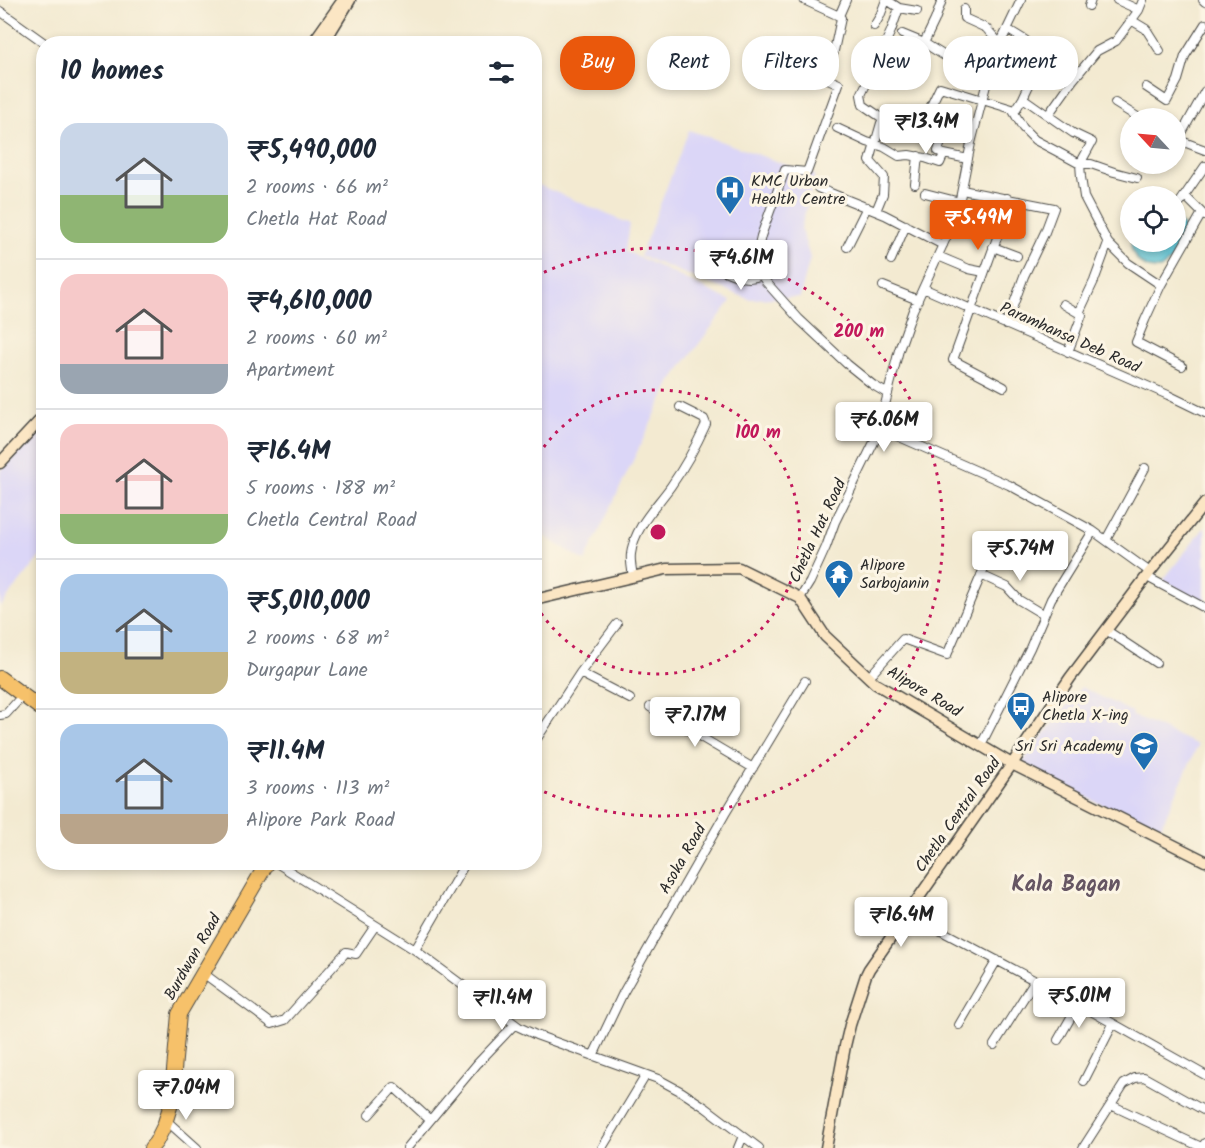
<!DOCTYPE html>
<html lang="en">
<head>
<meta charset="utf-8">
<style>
	body { margin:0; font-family:Kalam,sans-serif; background:#f2f2f3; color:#1f2937; height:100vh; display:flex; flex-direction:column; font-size:22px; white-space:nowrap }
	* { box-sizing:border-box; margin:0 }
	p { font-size:20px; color:#747a83 }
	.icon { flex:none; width:33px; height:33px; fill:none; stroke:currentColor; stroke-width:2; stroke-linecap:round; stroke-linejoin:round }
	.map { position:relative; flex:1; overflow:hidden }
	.drawer { position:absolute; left:36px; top:36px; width:506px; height:834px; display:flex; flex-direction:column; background:#fff; border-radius:24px; box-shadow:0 3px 9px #0003 }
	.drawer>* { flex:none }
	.top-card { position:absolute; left:560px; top:36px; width:555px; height:54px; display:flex; gap:12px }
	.needle { width:39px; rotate:296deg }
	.tools { position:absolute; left:1120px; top:108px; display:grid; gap:12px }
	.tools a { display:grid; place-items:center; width:66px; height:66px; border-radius:50%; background:#fff; box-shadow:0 3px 9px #0003; font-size:30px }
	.price { position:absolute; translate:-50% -51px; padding:0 14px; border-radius:6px; background:#fff; color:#222; font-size:20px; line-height:39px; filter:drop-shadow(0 2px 3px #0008) }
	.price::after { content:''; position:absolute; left:50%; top:36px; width:18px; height:14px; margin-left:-9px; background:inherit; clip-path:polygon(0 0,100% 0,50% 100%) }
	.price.selected { background:#ea580c; color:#fff }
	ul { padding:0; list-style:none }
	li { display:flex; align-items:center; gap:18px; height:150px; padding:0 24px }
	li+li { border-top:2px solid #e0e1e3 }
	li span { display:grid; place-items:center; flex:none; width:168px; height:120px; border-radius:18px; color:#555 }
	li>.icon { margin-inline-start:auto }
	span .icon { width:72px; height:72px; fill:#fffc; stroke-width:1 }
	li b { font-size:26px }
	h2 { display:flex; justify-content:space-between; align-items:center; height:72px; padding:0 24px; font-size:26px }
	.pill { padding:0 21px; border-radius:24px; background:#fff; box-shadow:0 3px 9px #0003; font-size:21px; line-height:54px }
	.pill.selected { background:#ea580c; color:#fff }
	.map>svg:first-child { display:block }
	.built { fill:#dbd6f7 }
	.water { fill:#5fc8da; stroke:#457a82; stroke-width:1.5 }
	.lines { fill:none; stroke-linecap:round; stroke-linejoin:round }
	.street-casing { stroke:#494844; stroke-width:10 }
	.secondary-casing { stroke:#494844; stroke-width:13 }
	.highway-casing { stroke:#494844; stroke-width:16 }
	.street { stroke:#fff; stroke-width:8 }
	.secondary { stroke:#fbe6c4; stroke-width:10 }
	.highway { stroke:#f6c16b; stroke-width:14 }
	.ring { fill:none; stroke:#c2185b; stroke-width:3; stroke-dasharray:3 6 }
	.labels { text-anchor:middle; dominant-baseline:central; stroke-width:6; stroke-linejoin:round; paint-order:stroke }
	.poi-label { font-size:16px; fill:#2b2b2b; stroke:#fcf5e5; text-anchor:start }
	.street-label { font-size:16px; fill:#2b2b2b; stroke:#fcf5e5 }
	.district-label { font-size:22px; font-weight:bold; fill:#665663; stroke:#fcf5e5 }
	.centre { fill:#c2185b; stroke:#fcf5e5; stroke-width:3 }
	.ring-label { font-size:18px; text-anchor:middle; font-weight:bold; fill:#c2185b; stroke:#fcf5e5; stroke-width:6; stroke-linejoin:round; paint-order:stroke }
</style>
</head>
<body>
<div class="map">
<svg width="1205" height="1148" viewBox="0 0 1205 1148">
	<rect width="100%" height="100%" fill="#fcf5e5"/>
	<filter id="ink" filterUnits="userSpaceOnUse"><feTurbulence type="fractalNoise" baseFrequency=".0167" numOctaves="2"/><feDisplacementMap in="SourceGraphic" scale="12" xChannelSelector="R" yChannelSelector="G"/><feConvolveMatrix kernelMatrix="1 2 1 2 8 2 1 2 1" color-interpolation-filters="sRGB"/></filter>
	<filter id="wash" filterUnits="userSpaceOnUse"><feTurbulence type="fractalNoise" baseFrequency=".008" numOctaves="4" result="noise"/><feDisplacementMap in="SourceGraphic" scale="24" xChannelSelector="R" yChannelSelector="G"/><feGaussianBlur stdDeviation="1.35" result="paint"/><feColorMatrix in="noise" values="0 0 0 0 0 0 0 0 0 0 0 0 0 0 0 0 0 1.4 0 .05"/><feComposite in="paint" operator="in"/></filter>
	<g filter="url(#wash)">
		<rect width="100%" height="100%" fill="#f3ead1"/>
		<path class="built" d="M689,130L815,175L801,228L810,258L800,297L749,299L640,256Z
			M534,183L630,224L626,251L731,301L671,381L585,561L534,530Z
			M37,431L44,436L43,553L0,607V471Z
			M1205,527V605L1163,580Z
			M1081,687L1132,712L1131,715L1198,745L1158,833L1021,764Z"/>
		<path class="water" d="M1176,219L1186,229C1183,249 1176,258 1160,269C1157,269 1153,269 1149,268C1137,264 1130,251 1131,239V242H1176Z"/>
	</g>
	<g filter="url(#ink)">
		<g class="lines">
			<g class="street-casing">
				<path id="street" d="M804,0L839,16L841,18L828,79L839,84L807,172L785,170L761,236L756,258L759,271L766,282L799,319L847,364L873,385L888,394
					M887,0L899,8L917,11
					M1117,0L1139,10
					M1203,0L1205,2
					M1089,6L1091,0
					M964,9V18L986,28L1000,44
					M0,11L46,44
					M839,16L846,0
					M1131,20L1146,29L1160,51
					M874,26L880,16L886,0
					M1007,29L1025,40L1041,57L1040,62L1073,80
					M902,34L924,43L948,58L990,70
					M924,43L935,20L942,0
					M1146,87L1167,101L1178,80L1185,56L1205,24
					M1023,98L1073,133L1092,142L1080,164L1081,177L1084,197L1108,243L1128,263L1161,285L1145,320L1136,342L1182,366
					M1115,103L1139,118
					M1015,111L1023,98L1040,62
					M1048,115L1073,80L1097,51L1116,41L1139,10L1143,0
					M950,116L938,151L944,154L968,159
					M888,122L863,105L861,95L891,31L899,8
					M837,128L867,142L884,147L899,156L909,155L925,158L940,163L944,154
					M1176,139L1205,150
					M1178,140L1205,91
					M915,184L918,156
					M818,188L885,215L943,245
					M962,190L1054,208L1045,232L1024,276L1006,325
					M925,193L960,202
					M1185,196L1205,216
					M1176,208L1205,166
					M876,211L883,194L884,177L870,161L881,123L927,114L940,87L1012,109L1023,128L1035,140L1056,151L1080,164H1091L1114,172L1137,178
					M847,247L867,207
					M993,247L1017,256
					M938,256L969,269L984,272
					M891,260L906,225
					M720,269C734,275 747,282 762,275
					M1161,285L1202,213
					M883,286L918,300
					M923,288L1168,395L1205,413
					M1063,304L1082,315L1068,352
					M1079,313L1094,281L1108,243
					M1004,387L953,360L1003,221L1007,198
					M879,428L1009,485L1093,531L1150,572
					M1106,540L1145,468
					M981,575L1007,587L1019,600L1044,615
					M633,577C632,569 630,561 631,554C634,527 657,506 671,486C685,466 696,446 706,424L704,419L680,407
					M1147,577L1205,608
					M800,598L810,582L826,547L835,522L877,436L899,350L913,310L957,214L971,143L990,70L1000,44L1021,0
					M1106,630L1156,663
					M580,673L630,699
					M869,677L903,639L947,655L991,552
					M650,707L753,768
					M0,715L6,714L23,695
					M534,743L580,673L617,624
					M981,745L1030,648L1051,599L1093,531
					M126,862H127
					M275,862L415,950L519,1027L536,1035L658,1079L682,1092L706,1108L759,1148
					M909,911L932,926L1066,997L1205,1075
					M415,950L466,862
					M203,973L272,1024L285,1020L346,952L356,954L375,926
					M959,1025L997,960
					M1058,1040L1078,1005
					M994,1045L1035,980
					M593,1056L623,993L669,912L725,814L805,681
					M1084,1081L1113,1024
					M1111,1105L1199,1146H1203L1205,1143
					M369,1115L394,1087L430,1120
					M165,1122H168L197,1148
					M407,1148L477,1064L515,1024
					M602,1148L646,1075
					M738,1148L743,1136
					M1083,1148L1124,1084L1135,1078L1144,1077L1205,1111"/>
			</g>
			<g class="secondary-casing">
				<path id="secondary" d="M312,44L343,0
					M323,44L350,0
					M0,463L44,416
					M534,600L666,569L739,568L800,598L825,636L876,684L1012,764L1205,861
					M826,1148L845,1046L850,1025L866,975L869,969L1012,764L1070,678L1150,572L1205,503"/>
			</g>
			<g class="highway-casing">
				<path id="highway" d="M0,678L44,711
					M151,1148L156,1142L164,1126L171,1104L179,1014L266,865L269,862"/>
			</g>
			<use href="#street" class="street"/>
			<use href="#secondary" class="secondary"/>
			<use href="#highway" class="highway"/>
		</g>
	</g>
	<g class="ring">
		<path d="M534 462A142 142 0 1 1 534 602"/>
		<path d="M536 276A284 284 0 1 1 536 788"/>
	</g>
	<defs>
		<g id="hospital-pin" transform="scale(1.5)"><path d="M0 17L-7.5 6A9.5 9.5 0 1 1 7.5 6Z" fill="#1f6fb2" stroke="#fcf5e5"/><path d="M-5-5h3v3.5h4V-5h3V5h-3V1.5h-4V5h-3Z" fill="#fff"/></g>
		<g id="temple-pin" transform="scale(1.5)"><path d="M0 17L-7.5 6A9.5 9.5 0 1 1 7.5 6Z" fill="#1f6fb2" stroke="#fcf5e5"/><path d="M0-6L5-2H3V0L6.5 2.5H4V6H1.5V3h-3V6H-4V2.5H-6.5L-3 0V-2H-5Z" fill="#fff"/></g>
		<g id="bus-pin" transform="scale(1.5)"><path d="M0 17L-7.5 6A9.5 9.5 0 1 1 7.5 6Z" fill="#1f6fb2" stroke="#fcf5e5"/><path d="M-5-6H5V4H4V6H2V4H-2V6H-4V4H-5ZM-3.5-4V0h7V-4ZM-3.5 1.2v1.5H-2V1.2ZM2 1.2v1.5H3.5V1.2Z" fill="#fff"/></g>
		<g id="university-pin" transform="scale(1.5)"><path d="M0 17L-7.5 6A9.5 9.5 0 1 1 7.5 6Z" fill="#1f6fb2" stroke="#fcf5e5"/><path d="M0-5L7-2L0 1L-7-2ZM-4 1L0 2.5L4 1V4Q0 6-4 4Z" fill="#fff"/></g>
	</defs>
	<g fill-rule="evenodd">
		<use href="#hospital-pin" x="730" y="190"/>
		<use href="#temple-pin" x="839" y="574"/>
		<use href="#bus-pin" x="1021" y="706"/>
		<use href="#university-pin" x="1144" y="746"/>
	</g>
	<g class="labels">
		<g class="poi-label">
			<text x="751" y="181">KMC Urban<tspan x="751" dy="18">Health Centre</tspan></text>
			<text x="860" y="565">Alipore<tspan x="860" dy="18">Sarbojanin</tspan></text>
			<text x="1042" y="697">Alipore<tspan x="1042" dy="18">Chetla X-ing</tspan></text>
			<text x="1123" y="746" text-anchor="end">Sri Sri Academy</text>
		</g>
		<g class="street-label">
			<text transform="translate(1070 338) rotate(24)">Paramhansa Deb Road</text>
			<text transform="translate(818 531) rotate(-65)">Chetla Hat Road</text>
			<text transform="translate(924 692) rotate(31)">Alipore Road</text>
			<text transform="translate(958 815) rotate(-55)">Chetla Central Road</text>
			<text transform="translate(683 859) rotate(-60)">Asoka Road</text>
			<text transform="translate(193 957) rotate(-60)">Burdwan Road</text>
		</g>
		<g class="district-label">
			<text x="1066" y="885">Kala Bagan</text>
		</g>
	</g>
	<circle cx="658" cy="532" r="9" class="centre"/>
	<g class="ring-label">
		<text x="859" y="337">200 m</text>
		<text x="758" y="438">100 m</text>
	</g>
</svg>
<div class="tools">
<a><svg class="needle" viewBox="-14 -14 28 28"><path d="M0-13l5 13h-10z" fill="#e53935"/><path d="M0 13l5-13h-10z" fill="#747a83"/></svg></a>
<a><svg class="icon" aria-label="locate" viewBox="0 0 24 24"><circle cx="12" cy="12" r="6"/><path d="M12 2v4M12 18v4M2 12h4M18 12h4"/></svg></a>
</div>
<b class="price" style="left:926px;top:155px">₹13.4M</b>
<b class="price selected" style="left:978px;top:251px">₹5.49M</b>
<b class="price" style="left:741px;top:291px">₹4.61M</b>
<b class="price" style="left:884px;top:453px">₹6.06M</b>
<b class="price" style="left:1020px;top:582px">₹5.74M</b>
<b class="price" style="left:695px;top:748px">₹7.17M</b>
<b class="price" style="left:901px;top:948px">₹16.4M</b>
<b class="price" style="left:1079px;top:1029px">₹5.01M</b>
<b class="price" style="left:502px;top:1031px">₹11.4M</b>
<b class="price" style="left:186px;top:1121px">₹7.04M</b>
<div class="top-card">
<a class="pill selected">Buy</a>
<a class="pill">Rent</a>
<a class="pill">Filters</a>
<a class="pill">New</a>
<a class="pill">Apartment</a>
</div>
<section class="drawer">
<h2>10 homes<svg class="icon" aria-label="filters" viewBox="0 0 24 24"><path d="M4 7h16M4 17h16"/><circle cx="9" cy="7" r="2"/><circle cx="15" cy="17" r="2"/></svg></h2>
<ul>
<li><span style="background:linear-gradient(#c9d6e8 60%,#8fb573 0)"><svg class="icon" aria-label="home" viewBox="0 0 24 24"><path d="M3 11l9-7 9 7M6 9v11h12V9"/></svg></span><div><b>₹5,490,000</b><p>2 rooms · 66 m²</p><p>Chetla Hat Road</p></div></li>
<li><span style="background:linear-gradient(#f6c9c9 75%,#9aa5b1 0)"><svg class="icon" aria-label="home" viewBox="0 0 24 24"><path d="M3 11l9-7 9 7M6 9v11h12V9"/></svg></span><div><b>₹4,610,000</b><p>2 rooms · 60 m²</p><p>Apartment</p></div></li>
<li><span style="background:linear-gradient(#f6c9c9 75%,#8fb573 0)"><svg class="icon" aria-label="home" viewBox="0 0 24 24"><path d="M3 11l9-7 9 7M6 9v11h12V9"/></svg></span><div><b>₹16.4M</b><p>5 rooms · 188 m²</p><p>Chetla Central Road</p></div></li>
<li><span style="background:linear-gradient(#a9c7e8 65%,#c2b280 0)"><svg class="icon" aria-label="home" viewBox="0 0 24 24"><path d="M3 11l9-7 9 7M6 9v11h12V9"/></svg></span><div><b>₹5,010,000</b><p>2 rooms · 68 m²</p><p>Durgapur Lane</p></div></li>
<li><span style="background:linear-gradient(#a9c7e8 75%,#b9a48a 0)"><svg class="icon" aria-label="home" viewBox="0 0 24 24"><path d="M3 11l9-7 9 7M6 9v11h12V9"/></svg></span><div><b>₹11.4M</b><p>3 rooms · 113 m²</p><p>Alipore Park Road</p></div></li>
</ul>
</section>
</div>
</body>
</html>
